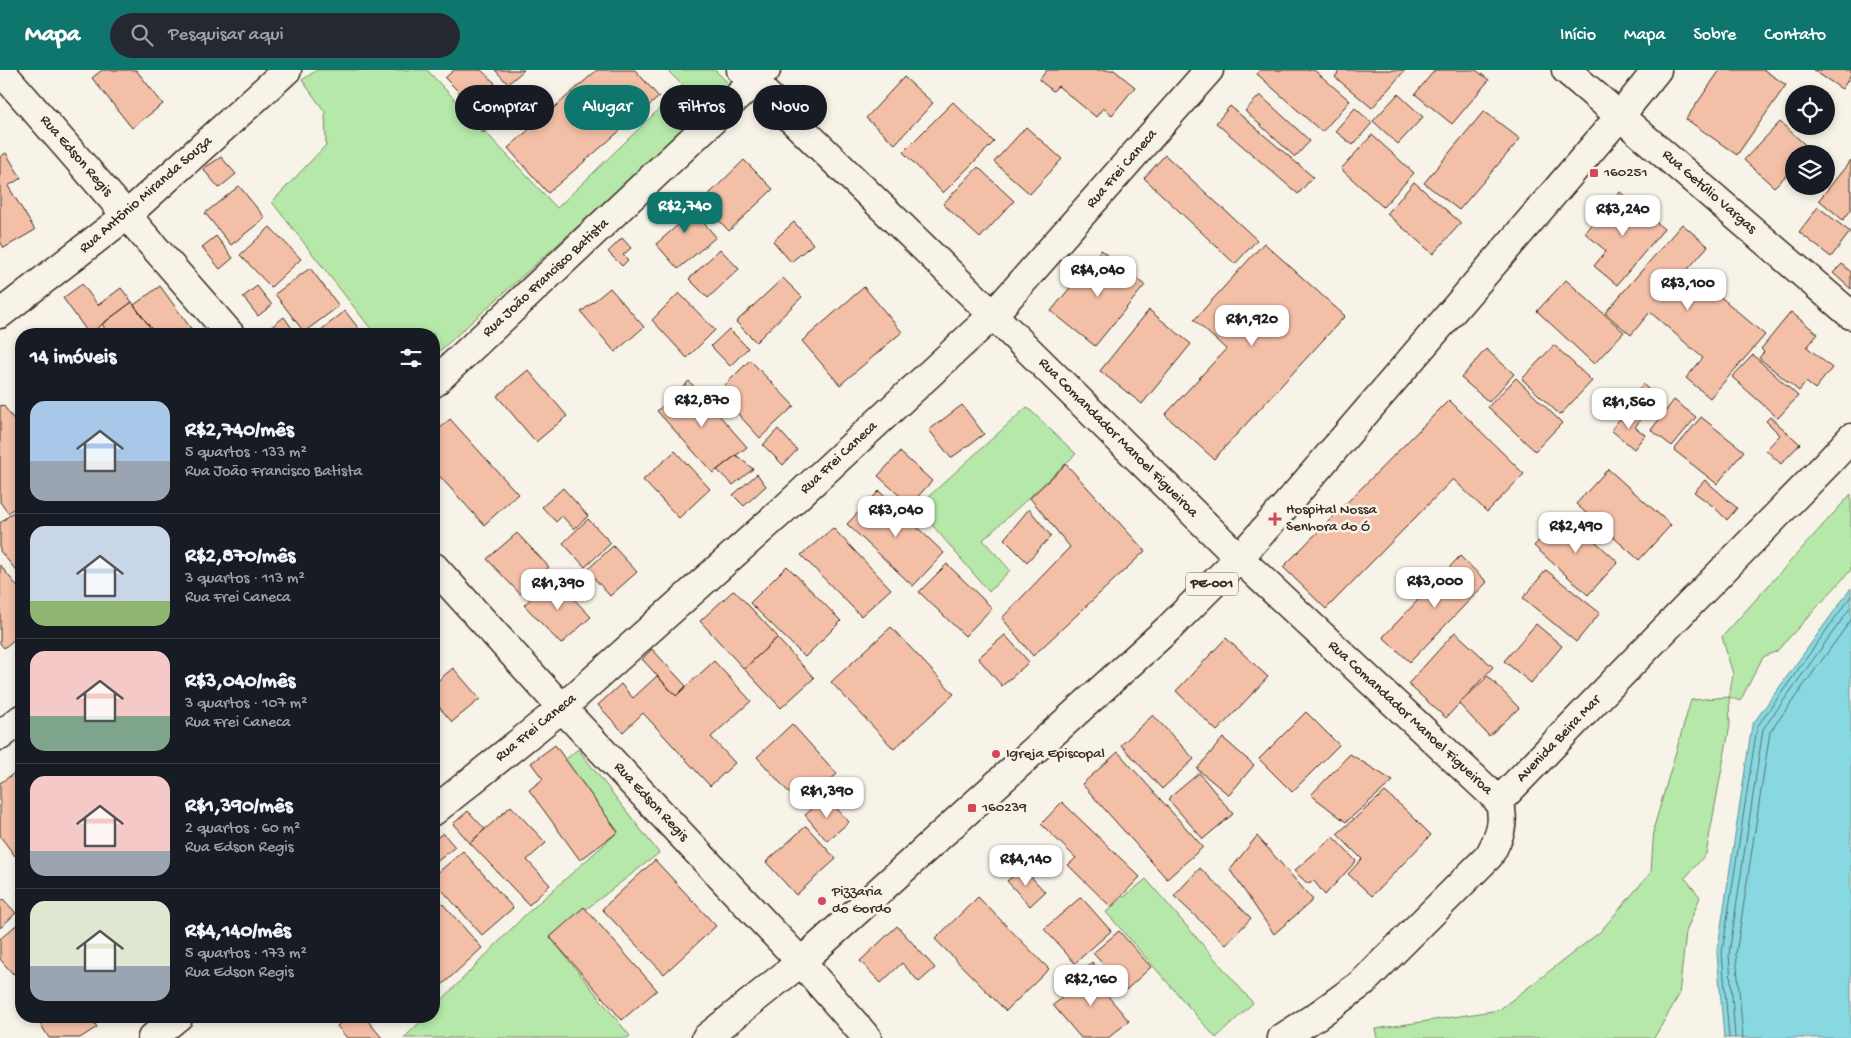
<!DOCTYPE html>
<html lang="pt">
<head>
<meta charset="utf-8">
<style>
	body { margin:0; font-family:"Gochi Hand",sans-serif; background:#242831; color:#f1f3f6; height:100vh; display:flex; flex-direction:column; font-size:19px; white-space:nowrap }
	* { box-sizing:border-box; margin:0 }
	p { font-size:16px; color:#9ea1a6 }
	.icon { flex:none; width:28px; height:28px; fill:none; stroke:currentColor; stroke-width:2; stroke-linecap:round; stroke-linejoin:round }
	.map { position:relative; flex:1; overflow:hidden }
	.side { position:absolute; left:15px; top:258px; width:425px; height:695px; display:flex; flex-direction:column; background:#171b24; border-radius:20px; box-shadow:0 2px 8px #0003 }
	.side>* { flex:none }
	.top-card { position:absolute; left:455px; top:15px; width:475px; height:45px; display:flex; gap:10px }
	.fabs { position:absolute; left:1785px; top:15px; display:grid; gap:10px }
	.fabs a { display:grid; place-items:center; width:50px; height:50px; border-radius:50%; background:#171b24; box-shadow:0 2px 8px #0003; font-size:25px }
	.price { position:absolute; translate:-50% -42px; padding:0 11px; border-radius:10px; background:#fff; color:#222; font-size:16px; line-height:32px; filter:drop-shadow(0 1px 2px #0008) }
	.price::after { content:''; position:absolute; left:50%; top:30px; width:15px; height:11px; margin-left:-8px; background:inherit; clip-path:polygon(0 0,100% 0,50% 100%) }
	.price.on { background:#0f766e; color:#fff }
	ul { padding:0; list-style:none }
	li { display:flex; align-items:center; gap:15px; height:125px; padding:0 15px }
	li+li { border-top:1px solid #363941 }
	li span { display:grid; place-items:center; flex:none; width:140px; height:100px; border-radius:15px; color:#555 }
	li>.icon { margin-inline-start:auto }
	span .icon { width:60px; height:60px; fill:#fffc; stroke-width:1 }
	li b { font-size:21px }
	h2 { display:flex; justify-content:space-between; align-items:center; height:60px; padding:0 15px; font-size:21px }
	.tag { padding:0 18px; border-radius:22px; background:#171b24; box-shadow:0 2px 8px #0003; font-size:18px; line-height:45px }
	.tag.on { background:#0f766e; color:#fff }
	header { display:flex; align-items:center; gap:30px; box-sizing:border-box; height:70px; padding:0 25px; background:#0f766e; color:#fff }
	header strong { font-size:24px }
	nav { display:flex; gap:28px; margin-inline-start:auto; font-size:18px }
	.search { width:350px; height:45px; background:#242831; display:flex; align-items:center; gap:12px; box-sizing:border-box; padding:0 18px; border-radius:28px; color:#9ea1a6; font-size:19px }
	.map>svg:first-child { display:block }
	.green { fill:#b5e8a9; stroke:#788964 }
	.water { fill:#87d8e1; stroke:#699293 }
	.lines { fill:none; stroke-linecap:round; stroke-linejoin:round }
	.shore { stroke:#59706c; stroke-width:1 }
	.building { fill:#f4bfa7; stroke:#3b2a1e }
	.street-casing { stroke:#3b2a1e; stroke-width:31 }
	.primary-casing { stroke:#3b2a1e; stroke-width:31 }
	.street { stroke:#f7f3e8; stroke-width:28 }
	.primary { stroke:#f7f3e8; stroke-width:28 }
	.poi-dot { fill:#d1495b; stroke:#f7f3e8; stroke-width:2 }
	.labels { text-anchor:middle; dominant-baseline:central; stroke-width:5; stroke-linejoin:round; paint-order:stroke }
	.shield { fill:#f7f3e8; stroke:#73665b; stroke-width:1 }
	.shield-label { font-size:14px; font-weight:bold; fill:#3b2a1e }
	.street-label { font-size:15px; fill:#3b2a1e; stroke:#f7f3e8 }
	.poi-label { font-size:15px; fill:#3b2a1e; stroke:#f7f3e8; text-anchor:start }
</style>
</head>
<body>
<header>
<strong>Mapa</strong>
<div class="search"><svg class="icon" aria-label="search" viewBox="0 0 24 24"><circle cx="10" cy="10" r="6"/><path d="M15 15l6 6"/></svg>Pesquisar aqui</div>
<nav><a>Início</a><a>Mapa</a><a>Sobre</a><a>Contato</a></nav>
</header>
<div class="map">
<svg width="1851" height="968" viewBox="0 0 1851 968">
	<rect width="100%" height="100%" fill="#f7f3e8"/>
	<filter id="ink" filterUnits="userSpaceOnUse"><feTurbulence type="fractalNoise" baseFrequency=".02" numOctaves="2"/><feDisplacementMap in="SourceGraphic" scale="10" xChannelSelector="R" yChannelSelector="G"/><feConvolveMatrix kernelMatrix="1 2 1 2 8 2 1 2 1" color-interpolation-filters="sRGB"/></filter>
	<g filter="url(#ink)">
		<path class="green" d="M317,0H427L557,138L683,16L667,0H715L732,17L434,286V264H375L272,132L326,75L325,42L302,10Z
			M1027,337L1076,384L983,470L1010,500L989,522L917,437Z
			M1851,424V500L1777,581L1763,587L1740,631L1729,627L1730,655L1706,784L1685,808L1700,827L1686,862L1679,925L1654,968H1377L1375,959L1499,940L1600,862L1651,802L1654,757L1691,630L1729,627L1733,604L1722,567Z
			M578,679L659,783L550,867L630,966L627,968H404L426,946H434V938L524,846L618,762L565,690Z
			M1146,809L1253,933L1216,968L1106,842Z"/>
		<path class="water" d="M1851,518V968H1724L1717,883L1752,655Z"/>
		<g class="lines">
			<path class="shore" d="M1729,968L1722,883L1757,657L1851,526
				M1735,968L1729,884L1763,659L1851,537
				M1743,968L1736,884L1770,662L1851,550"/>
		</g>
		<path class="building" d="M102,0H136L163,34L132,58L92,8Z
			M454,0H481L495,13L473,36L445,8Z
			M495,0H524L508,14Z
			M597,0H635L659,27L548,123L508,78Z
			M1047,0H1114L1135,17L1112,45L1103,38L1096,47L1058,16L1053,21L1039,10Z
			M1260,0H1314L1350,31L1322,62L1257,4Z
			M1340,0H1405L1372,38L1335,7Z
			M1435,0H1476L1489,10L1452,54L1415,24Z
			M1720,0H1764L1786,15L1737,85L1686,49Z
			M1813,0H1851V5L1842,19Z
			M904,7L933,33L895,74L866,48Z
			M1398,24L1423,47L1398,74L1373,51Z
			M1260,25L1310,71L1295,87L1245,41Z
			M499,28L515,47L505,56L499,49L483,63L473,51Z
			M953,32L994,72L943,123L903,82Z
			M1230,36L1313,107L1298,124L1216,53Z
			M1355,38L1372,53L1353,75L1335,61Z
			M1484,41L1520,69L1459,140L1424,113Z
			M1780,52L1810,79L1805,84H1794V98L1774,117L1744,90Z
			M1026,57L1062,89L1030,124L994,92Z
			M1372,65L1414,103L1383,137L1341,99Z
			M6,83L21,108L8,116L35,160L4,178L0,171V87Z
			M1165,85L1257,170L1235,194L1144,108Z
			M221,87L236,104L219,118L203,99Z
			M744,90L773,119L729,161L701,132Z
			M1851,90V140L1843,150L1819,130Z
			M978,97L1014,131L980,168L943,134Z
			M1414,112L1461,153L1433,184L1387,144Z
			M239,116L265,148L231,175L205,143Z
			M1620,122L1664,159L1617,215L1594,196L1606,181L1585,163Z
			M680,125L716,167L678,199L656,174L678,155L664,139Z
			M1818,137L1850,162L1831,187L1799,162Z
			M794,152L813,174L791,192L773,171Z
			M1682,154L1708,176L1688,199L1765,265L1710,328L1686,308L1703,288L1650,242L1631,265L1605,243Z
			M270,157L301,189L271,217L240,185Z
			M216,166L233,188L220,199L202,177Z
			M622,168L631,178L623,185L628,190L622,196L608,182Z
			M1264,173L1345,246L1214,389L1165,345L1226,279L1194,250Z
			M720,179L739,199L708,228L689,209Z
			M1101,180L1145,215L1095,276L1051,241Z
			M1842,194L1851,202V219L1833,203Z
			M310,198L339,236L304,262L275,224Z
			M783,208L802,227L756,272L736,252Z
			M1566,210L1624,262L1594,294L1537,241Z
			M82,214L98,235L121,218L132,232L89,264L63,228Z
			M160,216L195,264H155L134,235Z
			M257,216L272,235L258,246L243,227Z
			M864,217L902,262L840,315L802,271Z
			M610,218L644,257L615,282L581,242Z
			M679,223L715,260L687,288L652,250Z
			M132,232L134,235L155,264H108L102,254Z
			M1149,240L1191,274L1142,334L1100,301Z
			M345,241L363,264H316Z
			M1791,242L1818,264L1807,277L1832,298L1815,319L1806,312L1799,321L1759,288L1764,282L1761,279Z
			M284,247L296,264H274L270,258Z
			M729,259L748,278L730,296L711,276Z
			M1554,275L1592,311L1560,345L1522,309Z
			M1486,279L1514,304L1489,332L1461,308Z
			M1753,285L1798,326L1778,348L1732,307Z
			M750,290L794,336L760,368L718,322Z
			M528,300L567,346L536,372L497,326Z
			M1516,308L1562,353L1535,381L1488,337Z
			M689,311L747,377L713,403L657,341Z
			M1643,314L1653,324L1637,341L1627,332Z
			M1449,330L1524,404L1487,442L1453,409L1326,539L1283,497Z
			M1674,330L1696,347L1672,376L1651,360Z
			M3,335L21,359V433L8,443L0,432V336Z
			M962,335L984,364L951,388L929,360Z
			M1627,340L1640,351L1635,357L1645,365L1634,379L1611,360Z
			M1701,347L1744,381L1717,414L1674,380Z
			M1770,347L1800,374L1781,394L1766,380L1780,365L1766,351Z
			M450,349L518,424L484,455L434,400V364Z
			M778,359L797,380L783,395L763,375Z
			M675,381L710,419L679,448L643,410Z
			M900,382L932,411L910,435L878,406Z
			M736,385L753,399L733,415L717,400Z
			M1066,394L1145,481L1033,586L1002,548L1070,477L1030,428Z
			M1608,399L1671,455L1639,490L1576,434Z
			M757,404L766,416L744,436L733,425Z
			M1705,410L1737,438L1727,450L1714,437L1694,422Z
			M563,418L588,446L574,459L562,446L556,452L542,437Z
			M879,421L944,483L913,516L847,454Z
			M21,436V506L0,481V453Z
			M1029,439L1051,466L1027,492L1004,469Z
			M1564,443L1618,492L1588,525L1534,476Z
			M588,449L611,473L585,497L563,473Z
			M833,458L891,519L861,546L801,485Z
			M517,463L549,497L520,524L487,489Z
			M613,476L637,502L610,526L587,500Z
			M1460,486L1487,512L1410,592L1383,567Z
			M947,494L992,538L965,566L919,522Z
			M0,495L21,521V564L4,578L0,573Z
			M787,496L841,551L805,587L750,533Z
			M1546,500L1600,543L1576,572L1523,528Z
			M554,508L591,547L561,574L524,535Z
			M734,520L778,567L744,599L700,551Z
			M1536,554L1562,576L1531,613L1504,591Z
			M891,557L954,624L894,679L831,612Z
			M1455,562L1493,597L1446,648L1408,614Z
			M1005,565L1029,592L1002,616L978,588Z
			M777,568L814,608L781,638L744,599Z
			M1226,568L1268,607L1217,661L1176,621Z
			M652,579L686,616L676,626L642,589Z
			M714,591L751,631L711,667L735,693L710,716L643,643L623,662L598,635L621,614L633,628L657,606L676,626Z
			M453,598L480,629L452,652L434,631V614Z
			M1488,606L1519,638L1489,666L1459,634Z
			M1306,642L1339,675L1292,722L1259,689Z
			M1153,645L1194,689L1162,719L1121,675Z
			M792,654L837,704L801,736L757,687Z
			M1223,668L1254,695L1229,725L1197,699Z
			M555,675L618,762L580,790L529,720L543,709L531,693Z
			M1118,682L1203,777L1167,809L1082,714Z
			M1350,684L1393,711L1346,752L1311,725Z
			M19,700L21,702V781L15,786L0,766V713Z
			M1199,703L1233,744L1203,769L1168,729Z
			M1385,722L1406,740L1431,765L1372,826L1348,804L1362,789L1337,764Z
			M826,727L849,752L827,771L805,745Z
			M1062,732L1140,807L1111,837L1068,795L1076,788L1041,754Z
			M511,736L546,773L527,790L550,815L529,835L470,773Z
			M468,741L485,759L470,773L453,754Z
			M806,756L836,789L796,825L766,792Z
			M443,763L455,777L434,794V770Z
			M1257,766L1313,830L1274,864L1230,800Z
			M1333,767L1356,791L1325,825L1314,811L1307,813L1294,801Z
			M463,781L513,838L482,865L434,811V806Z
			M655,790L716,856L664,904L602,839Z
			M1023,798L1045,822L1030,836L1007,811Z
			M1200,798L1251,848L1226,875L1174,826Z
			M434,824L482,878L441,916L434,908Z
			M978,827L1049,899L1006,941L935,869Z
			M1081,827L1111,861L1075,893L1044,859Z
			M3,829L16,843L0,858V831Z
			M584,837L657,920L622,950L550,867Z
			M21,851V897L13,904L0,889V869Z
			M897,856L935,898L919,912L902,893L881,913L860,891Z
			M1119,861L1151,897L1126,920L1093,883Z
			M1092,892L1108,913L1101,918L1129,951L1108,968H1081L1053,935L1079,915L1073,908Z
			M44,946H90L97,957L80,968H49L38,950Z
			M349,946H364L382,968H347L337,956Z"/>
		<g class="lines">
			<g class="street-casing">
				<path id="street" d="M0,0L230,264
					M741,0L993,245L1239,488L1499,731
					M1566,0L1851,245
					M0,244L127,145L287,0
					M434,313L766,0
					M434,497L562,638L801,892L867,968
					M0,666L21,649
					M1499,731L1639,586L1827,394L1851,368
					M434,741L562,638L782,441L993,245L1209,0
					M152,968L179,946
					M1282,968L1318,945L1361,914L1489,786C1499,768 1506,752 1499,731"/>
			</g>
			<g class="primary-casing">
				<path id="primary" d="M706,968L801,892L1170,557L1239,488L1288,433L1620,46L1657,0"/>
			</g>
			<use href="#street" class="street"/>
			<use href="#primary" class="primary"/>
		</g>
	</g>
	<g class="poi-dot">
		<rect x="1589" y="98" width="10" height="10" rx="2.5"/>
		<path d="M1272.5 441.5h5v5h5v5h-5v5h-5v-5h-5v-5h5z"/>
		<circle cx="996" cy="684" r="5"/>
		<rect x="967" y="733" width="10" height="10" rx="2.5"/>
		<circle cx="822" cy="831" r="5"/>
	</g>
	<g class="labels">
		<rect class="shield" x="1186" y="502.5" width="52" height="23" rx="4"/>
		<g class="shield-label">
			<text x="1212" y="514">PE-001</text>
		</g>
		<g class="street-label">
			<text transform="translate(76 86) rotate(49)">Rua Edson Regis</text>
			<text transform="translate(1122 99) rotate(-49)">Rua Frei Caneca</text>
			<text transform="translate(1709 122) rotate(41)">Rua Getúlio Vargas</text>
			<text transform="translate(146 125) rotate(-41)">Rua Antônio Miranda Souza</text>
			<text transform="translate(546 208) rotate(-43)">Rua João Francisco Batista</text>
			<text transform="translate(1118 368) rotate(45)">Rua Comandador Manoel Figueiroa</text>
			<text transform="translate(839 388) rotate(-43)">Rua Frei Caneca</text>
			<text transform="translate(1410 648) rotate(43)">Rua Comandador Manoel Figueiroa</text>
			<text transform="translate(536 658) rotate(-39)">Rua Frei Caneca</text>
			<text transform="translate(1559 669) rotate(-46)">Avenida Beira Mar</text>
			<text transform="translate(651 732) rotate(47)">Rua Edson Regis</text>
		</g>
		<g class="poi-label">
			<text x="1604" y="103">160251</text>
			<text x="1286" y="440">Hospital Nossa<tspan x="1286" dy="17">Senhora do Ó</tspan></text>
			<text x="1006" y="684">Igreja Episcopal</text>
			<text x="982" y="738">160239</text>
			<text x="832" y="822">Pizzaria<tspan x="832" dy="17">do Gordo</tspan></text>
		</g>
	</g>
</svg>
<div class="fabs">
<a><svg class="icon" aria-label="locate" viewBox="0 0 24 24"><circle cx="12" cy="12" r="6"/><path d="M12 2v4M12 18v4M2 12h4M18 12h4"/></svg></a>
<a><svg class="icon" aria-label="layers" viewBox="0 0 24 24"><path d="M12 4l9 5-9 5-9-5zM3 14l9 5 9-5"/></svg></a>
</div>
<b class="price on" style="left:685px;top:164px">R$2,740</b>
<b class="price" style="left:1623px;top:167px">R$3,240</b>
<b class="price" style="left:1098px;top:228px">R$4,040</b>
<b class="price" style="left:1688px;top:241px">R$3,100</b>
<b class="price" style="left:1252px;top:277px">R$1,920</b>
<b class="price" style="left:702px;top:358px">R$2,870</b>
<b class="price" style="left:1629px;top:360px">R$1,560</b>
<b class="price" style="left:896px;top:468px">R$3,040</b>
<b class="price" style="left:1576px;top:484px">R$2,490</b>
<b class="price" style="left:1435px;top:539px">R$3,000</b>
<b class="price" style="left:558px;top:541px">R$1,390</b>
<b class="price" style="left:827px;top:749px">R$1,390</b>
<b class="price" style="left:1026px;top:817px">R$4,140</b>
<b class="price" style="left:1091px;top:937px">R$2,160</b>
<div class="top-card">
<a class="tag">Comprar</a>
<a class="tag on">Alugar</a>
<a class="tag">Filtros</a>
<a class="tag">Novo</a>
</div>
<section class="side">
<h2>14 imóveis<svg class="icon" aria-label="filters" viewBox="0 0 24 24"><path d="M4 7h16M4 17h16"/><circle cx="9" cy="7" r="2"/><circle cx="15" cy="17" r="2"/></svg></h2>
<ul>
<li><span style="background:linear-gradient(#a9c7e8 60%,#9aa5b1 0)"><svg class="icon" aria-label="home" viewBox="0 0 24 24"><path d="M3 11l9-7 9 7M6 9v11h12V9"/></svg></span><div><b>R$2,740/mês</b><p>5 quartos · 133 m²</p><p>Rua João Francisco Batista</p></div></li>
<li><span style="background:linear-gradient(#c9d6e8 75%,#8fb573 0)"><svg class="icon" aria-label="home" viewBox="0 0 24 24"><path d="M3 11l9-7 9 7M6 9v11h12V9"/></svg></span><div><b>R$2,870/mês</b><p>3 quartos · 113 m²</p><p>Rua Frei Caneca</p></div></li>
<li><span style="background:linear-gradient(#f6c9c9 65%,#7fa58c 0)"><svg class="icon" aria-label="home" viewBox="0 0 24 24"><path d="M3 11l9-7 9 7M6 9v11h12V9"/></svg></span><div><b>R$3,040/mês</b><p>3 quartos · 107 m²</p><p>Rua Frei Caneca</p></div></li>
<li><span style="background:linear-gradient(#f6c9c9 75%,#9aa5b1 0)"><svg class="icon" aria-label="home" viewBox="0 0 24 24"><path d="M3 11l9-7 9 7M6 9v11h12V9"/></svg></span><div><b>R$1,390/mês</b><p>2 quartos · 60 m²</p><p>Rua Edson Regis</p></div></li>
<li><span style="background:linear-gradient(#dfe7d0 65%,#9aa5b1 0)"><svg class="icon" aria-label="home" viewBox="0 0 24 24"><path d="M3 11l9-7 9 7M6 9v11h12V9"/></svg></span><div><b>R$4,140/mês</b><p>5 quartos · 173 m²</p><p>Rua Edson Regis</p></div></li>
</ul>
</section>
</div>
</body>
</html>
